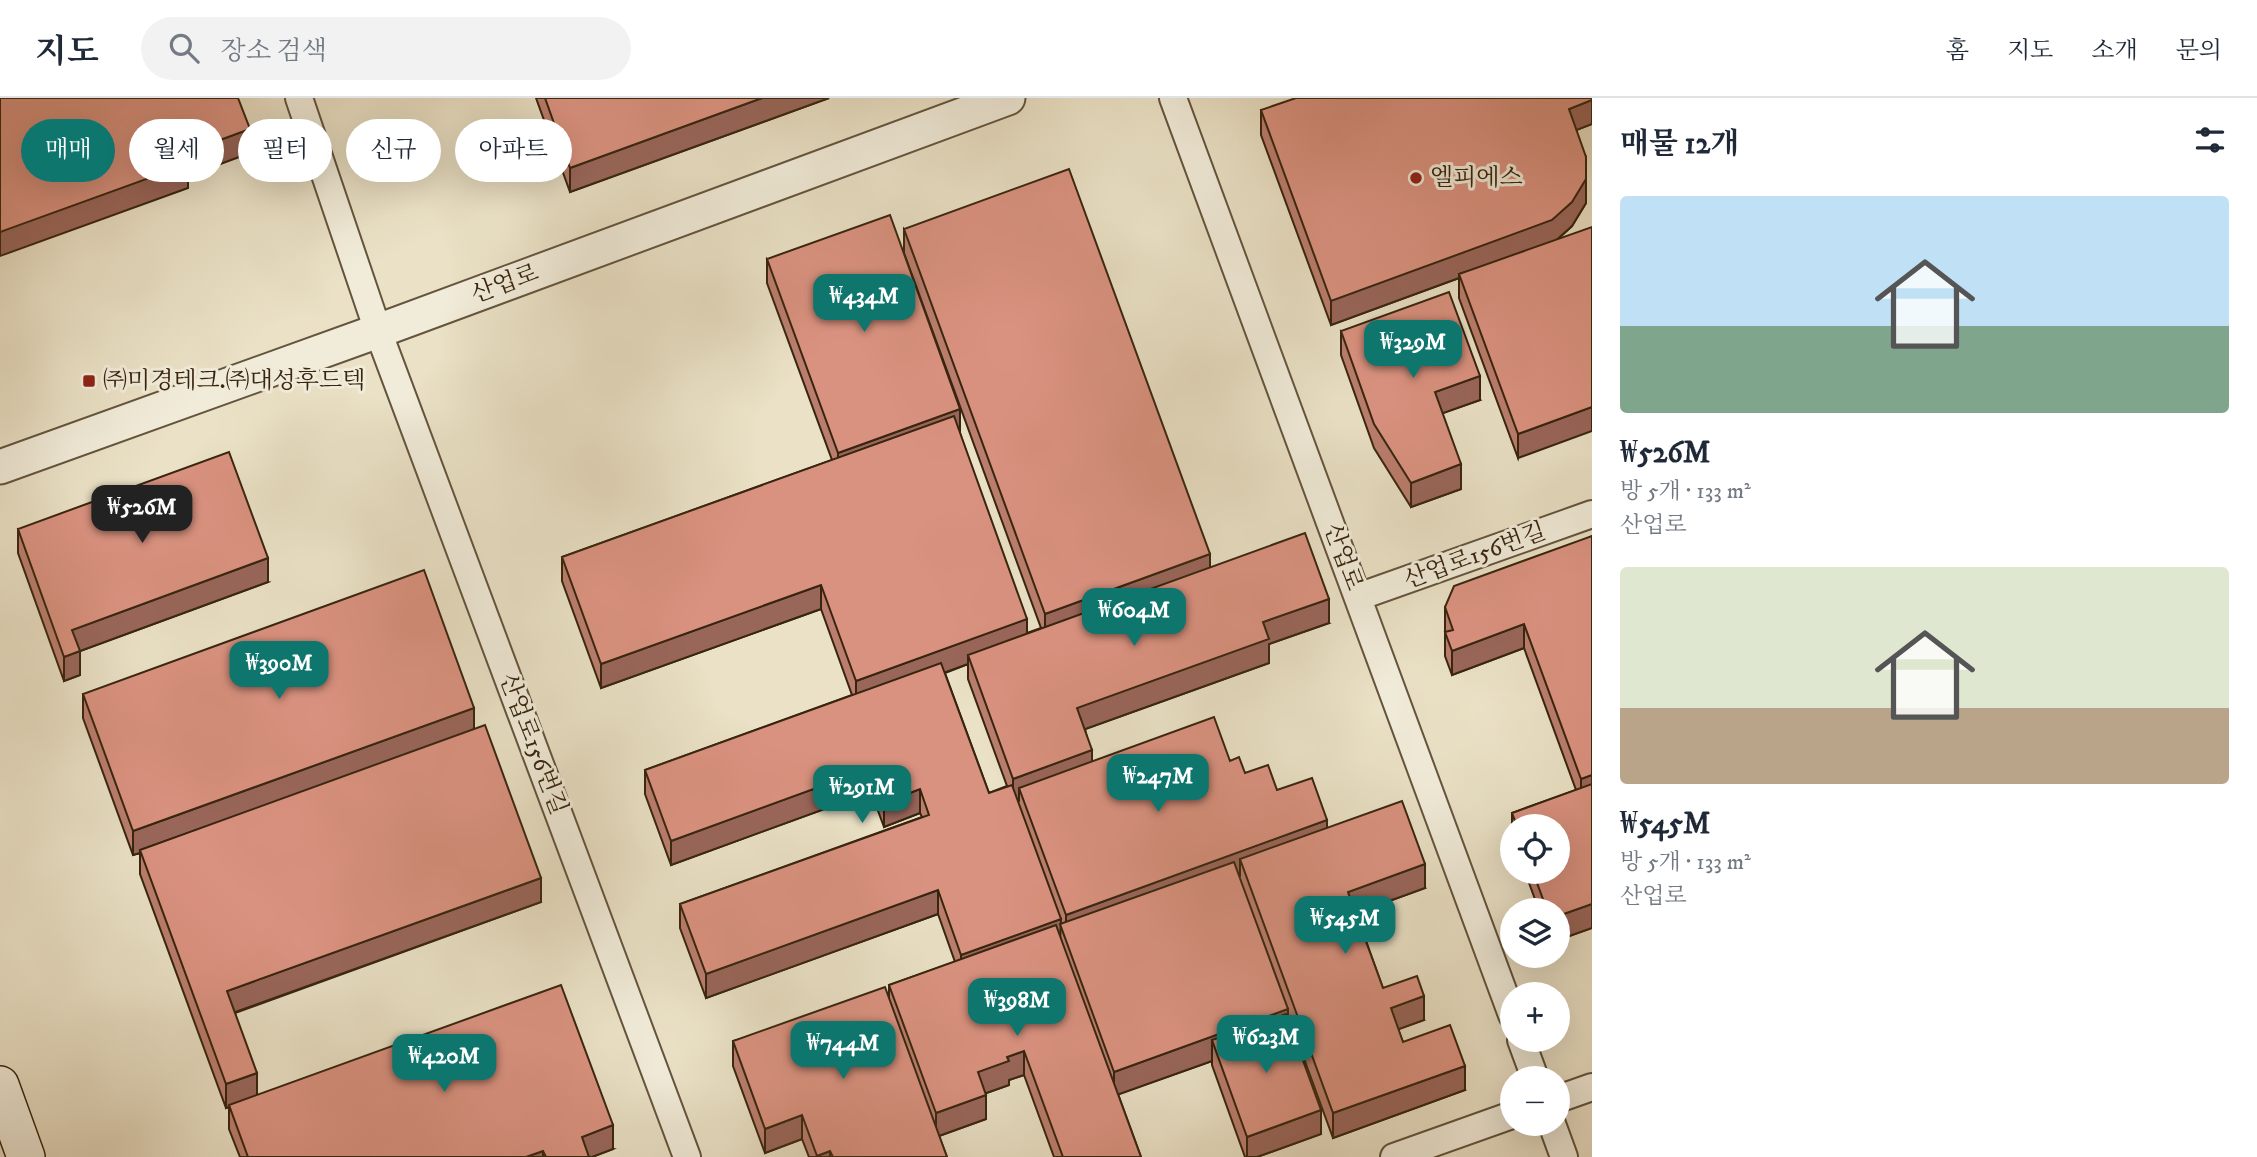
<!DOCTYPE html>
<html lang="ko">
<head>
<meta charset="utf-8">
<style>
	body { margin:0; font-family:"IM FELL DW Pica","Noto Serif KR",serif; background:#f2f2f3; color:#1f2937; height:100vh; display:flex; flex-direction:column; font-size:26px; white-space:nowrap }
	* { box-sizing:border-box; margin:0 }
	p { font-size:23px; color:#747a83 }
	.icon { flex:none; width:38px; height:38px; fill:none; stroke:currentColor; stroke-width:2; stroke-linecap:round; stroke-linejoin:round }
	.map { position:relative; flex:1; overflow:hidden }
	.panel { display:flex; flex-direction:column; background:#fff; width:665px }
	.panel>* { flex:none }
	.hud { position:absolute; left:21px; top:21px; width:665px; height:63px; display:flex; gap:14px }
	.buttons { position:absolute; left:1500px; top:716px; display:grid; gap:14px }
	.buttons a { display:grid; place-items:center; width:70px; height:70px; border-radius:50%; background:#fff; box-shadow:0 7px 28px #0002; font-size:35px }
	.price { position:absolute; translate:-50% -60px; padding:0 16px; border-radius:14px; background:#0f766e; color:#fff; font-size:23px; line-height:46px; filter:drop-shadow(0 2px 4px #0008) }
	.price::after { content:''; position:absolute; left:50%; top:42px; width:21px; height:16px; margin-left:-10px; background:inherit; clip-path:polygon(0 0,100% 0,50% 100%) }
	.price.selected { background:#222; color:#fff }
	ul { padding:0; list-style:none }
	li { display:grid; align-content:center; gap:14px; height:371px; padding:0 28px }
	li span { display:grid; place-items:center; height:217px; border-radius:7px; color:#555 }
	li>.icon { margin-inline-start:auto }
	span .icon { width:126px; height:126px; fill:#fffc; stroke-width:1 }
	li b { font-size:30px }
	h2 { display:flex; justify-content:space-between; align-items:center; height:84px; padding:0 28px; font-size:30px }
	.tag { padding:0 24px; border-radius:32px; background:#fff; box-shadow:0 7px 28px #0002; font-size:24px; line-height:63px }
	.tag.selected { background:#0f766e; color:#fff }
	header { display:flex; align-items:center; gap:42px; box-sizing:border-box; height:98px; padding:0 35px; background:#fff; border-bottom:2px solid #e0e1e3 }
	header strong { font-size:33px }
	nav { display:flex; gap:38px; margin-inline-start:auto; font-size:24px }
	.search { width:490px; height:63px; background:#f2f2f3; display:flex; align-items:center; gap:18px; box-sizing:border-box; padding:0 24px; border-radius:38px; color:#747a83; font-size:26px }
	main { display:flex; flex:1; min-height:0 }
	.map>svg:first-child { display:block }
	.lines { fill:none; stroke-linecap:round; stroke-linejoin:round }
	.minor-casing { stroke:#64543d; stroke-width:30 }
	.tertiary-casing { stroke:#64543d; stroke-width:37 }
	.secondary-casing { stroke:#38250f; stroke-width:40 }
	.minor { stroke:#f1ecda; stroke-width:26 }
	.tertiary { stroke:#f1ecda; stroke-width:33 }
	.secondary { stroke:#f1ecda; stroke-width:37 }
	.wall { fill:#bb7e6e; stroke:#38250f; stroke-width:2; fill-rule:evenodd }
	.shaded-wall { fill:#99665a; stroke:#38250f; stroke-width:2 }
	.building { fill:#da9280; stroke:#38250f; stroke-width:2 }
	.poi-dot { fill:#8f2418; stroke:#f1ecda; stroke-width:2.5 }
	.labels { text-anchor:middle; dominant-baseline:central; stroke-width:6; stroke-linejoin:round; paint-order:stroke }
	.poi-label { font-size:24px; fill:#38250f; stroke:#f1ecda; text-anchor:start }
	.street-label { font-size:24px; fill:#38250f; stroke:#f1ecda }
</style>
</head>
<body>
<header>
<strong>지도</strong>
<div class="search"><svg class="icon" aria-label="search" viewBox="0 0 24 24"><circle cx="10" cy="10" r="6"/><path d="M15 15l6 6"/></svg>장소 검색</div>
<nav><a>홈</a><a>지도</a><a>소개</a><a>문의</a></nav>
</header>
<main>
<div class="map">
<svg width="1592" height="1059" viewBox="0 0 1592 1059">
	<rect width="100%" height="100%" fill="#eae1c6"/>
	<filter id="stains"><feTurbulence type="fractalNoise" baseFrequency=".00286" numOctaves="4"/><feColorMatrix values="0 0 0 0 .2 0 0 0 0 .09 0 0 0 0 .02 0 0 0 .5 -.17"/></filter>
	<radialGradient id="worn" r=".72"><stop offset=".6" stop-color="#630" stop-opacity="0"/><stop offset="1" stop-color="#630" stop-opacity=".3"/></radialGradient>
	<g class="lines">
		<g class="minor-casing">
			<path id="minor" d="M299,0L378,233L687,1059
				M1173,0L1512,917
				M1358,499L1592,416
				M1521,942L1535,980
				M1558,1001L1592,989
				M1552,1026L1564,1059
				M1394,1059L1512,1017"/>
		</g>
		<g class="tertiary-casing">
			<path id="tertiary" d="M0,369L378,233L1008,0"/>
		</g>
		<g class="secondary-casing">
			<path id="secondary" d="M0,987L26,1059"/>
		</g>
		<use href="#minor" class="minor"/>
		<use href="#tertiary" class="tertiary"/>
		<use href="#secondary" class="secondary"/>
	</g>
	<path class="wall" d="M536,0H829L570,94Z
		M1592,0V26L1576,32L1586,105L1572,128L1558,141L1518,360L1459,200V180L1331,227L1261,37V12Z
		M904,131L1210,469L1329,525L1269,546V565L1085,631L1092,663H1230L1245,675L1277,692L1327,729L1425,790L1356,815L1383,890L1424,922L1398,931L1403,944L1465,992L1333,1040L1288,917V921L1321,1036L1257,1059H1245L1212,967V963L1118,996L1141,1059H1054L1024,977L1009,982V987L986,995V1021L939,1038L947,1059H809L802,1041L765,1055L733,968V943L889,901V887L955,864L938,816L706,900L680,830V806L922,719L920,715L884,729L871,694L671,767L645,696V672L852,597L821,511L601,590L562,483V459L832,362L767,185V161L960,335L1027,535L1041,530L904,155ZM968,566V581L1007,688L989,695L945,575Z
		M1341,233L1480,302L1442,315L1461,391L1411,409L1374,350L1341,257Z
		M18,431L268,484L80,553V577L64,583L18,455Z
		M1592,438V830L1558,842V812H1539L1525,774H1558V728H1512V715L1576,692L1524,550L1452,577L1445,558V509Z
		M83,596L474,631L541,804L235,915L257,997L613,1051L592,1059H240L229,1031V1009L226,1010L140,776V755L133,757L83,620Z"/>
	<path class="shaded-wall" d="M762,0H829L570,94V70Z
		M1592,2V26L1569,35V11Z
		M250,31V55L188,78V90L0,158V134L184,55Z
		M1586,59V105L1572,128L1552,146L1459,176V180L1331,227V203Z
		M1480,278V302L1435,318V294Z
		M1592,309V333L1518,360V336Z
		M960,311V335L838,379V355Z
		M1461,366V391L1411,409V385Z
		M1210,456V480L1045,540V516Z
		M268,460V484L72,556V532Z
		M821,487V511L601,590V566Z
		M1329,501V525L1269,546V565L1077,634V610L1263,524Z
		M1027,521V545L968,557V566L856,607V583Z
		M1524,526V550L1452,577V553Z
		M80,553V577L64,583V559Z
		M474,610V634L140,752V755L133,757V733Z
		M1092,652V676L1019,690V703L1013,705V681Z
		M871,670V694L671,767V743Z
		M1592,677V701L1581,705V681Z
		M920,691V715L884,729V705Z
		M1327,722V746L1240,761V778L1066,841V817Z
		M1425,766V790L1348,818V794Z
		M541,780V804L227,917V893Z
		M938,792V816L706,900V876Z
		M1592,806V830L1558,842V818Z
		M1061,821L1060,846L961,881V857Z
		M1424,898V922L1391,934V910Z
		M1288,911V935L1212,942V963L1114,998V974Z
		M1024,953V977L1009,982V987L978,998V974L1007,959Z
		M1465,968V992L1333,1040V1015Z
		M257,975V999L226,1010V986Z
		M986,997V1021L936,1039V1015Z
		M1321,1012V1036L1257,1059H1247V1039Z
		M802,1017V1041L765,1055V1031Z
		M613,1027V1051L592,1059H582V1039Z
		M543,1053V1059H526Z
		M830,1053V1059H817V1058Z"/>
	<path class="building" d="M0,0H238L250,31L184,55L188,66L0,134Z
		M545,0H762L570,70Z
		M1296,0H1592V2L1569,11L1586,59V81L1572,104L1552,122L1331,203L1261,12Z
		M1069,71L1210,456L1045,516L904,131Z
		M890,117L960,311L838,355L767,161Z
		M1592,129V309L1518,336L1459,176Z
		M1449,194L1480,278L1435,294L1461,366L1411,385L1374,326L1341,233Z
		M954,318L1027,521L856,583L821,487L601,566L562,459Z
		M229,354L268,460L72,532L80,553L64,559L18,431Z
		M1305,435L1329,501L1263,524L1269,541L1077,610L1092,652L1013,681L968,557Z
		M1592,438V677L1581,681L1524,526L1452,553L1445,534L1453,532L1445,509L1454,488Z
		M424,472L474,610L133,733L83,596Z
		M941,565L989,695L1012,687L1061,821L961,857L938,792L706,876L680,806L929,717L920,691L884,705L871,670L671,743L645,672Z
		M1214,619L1230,663L1239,659L1245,675L1268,667L1277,692L1312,680L1327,722L1066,817L1019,690Z
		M485,627L541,780L227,893L257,975L226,986L140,752Z
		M1592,686V806L1558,818V812H1547L1533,774H1558V728H1517L1512,715Z
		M1402,703L1425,766L1348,794L1383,890L1417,878L1424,898L1391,910L1403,944L1450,927L1465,968L1333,1015L1240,761Z
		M1234,764L1288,911L1114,974L1060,826Z
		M1056,827L1141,1059H1063L1024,953L1007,959L1009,963L978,974L986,997L936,1015L889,887Z
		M561,887L613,1027L582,1039L589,1059H546L543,1053L526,1059H248L229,1007Z
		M885,889L947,1059H833L830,1053L817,1058L802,1017L765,1031L733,943Z
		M1286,916L1321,1012L1247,1039L1212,942Z"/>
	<g class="poi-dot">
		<circle cx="1416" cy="80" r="7"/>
		<rect x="82" y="276" width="14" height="14" rx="3.5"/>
	</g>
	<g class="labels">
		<g class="poi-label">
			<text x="1430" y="80">엘피에스</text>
			<text x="103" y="283">㈜미경테크.㈜대성후드텍</text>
		</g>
		<g class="street-label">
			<text transform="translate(505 186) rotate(-20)">산업로</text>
			<text transform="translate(1475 458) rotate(-20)">산업로156번길</text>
			<text transform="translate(1343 459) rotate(70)">산업로</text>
			<text transform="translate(533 646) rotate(69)">산업로156번길</text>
		</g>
	</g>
	<rect width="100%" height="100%" filter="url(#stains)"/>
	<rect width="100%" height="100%" fill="url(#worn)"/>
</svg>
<div class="buttons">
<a><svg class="icon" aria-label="locate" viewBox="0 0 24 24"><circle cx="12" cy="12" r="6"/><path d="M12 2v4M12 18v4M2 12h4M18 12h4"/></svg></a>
<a><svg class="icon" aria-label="layers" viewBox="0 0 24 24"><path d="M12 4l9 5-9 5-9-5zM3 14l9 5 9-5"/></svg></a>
<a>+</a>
<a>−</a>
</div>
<b class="price" style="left:864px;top:236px">₩434M</b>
<b class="price" style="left:1413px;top:282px">₩329M</b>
<b class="price selected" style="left:142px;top:447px">₩526M</b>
<b class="price" style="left:1134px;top:550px">₩604M</b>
<b class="price" style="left:279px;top:603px">₩390M</b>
<b class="price" style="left:1158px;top:716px">₩247M</b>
<b class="price" style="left:862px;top:727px">₩291M</b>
<b class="price" style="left:1345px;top:858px">₩545M</b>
<b class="price" style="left:1017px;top:940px">₩398M</b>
<b class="price" style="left:1266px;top:977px">₩623M</b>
<b class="price" style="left:843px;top:983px">₩744M</b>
<b class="price" style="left:444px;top:996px">₩420M</b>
<div class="hud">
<a class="tag selected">매매</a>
<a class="tag">월세</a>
<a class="tag">필터</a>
<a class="tag">신규</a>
<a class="tag">아파트</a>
</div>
</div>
<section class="panel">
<h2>매물 12개<svg class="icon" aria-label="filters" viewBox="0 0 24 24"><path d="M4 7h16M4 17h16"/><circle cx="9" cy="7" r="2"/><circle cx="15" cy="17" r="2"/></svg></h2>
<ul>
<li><span style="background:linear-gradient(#bfe0f5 60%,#7fa58c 0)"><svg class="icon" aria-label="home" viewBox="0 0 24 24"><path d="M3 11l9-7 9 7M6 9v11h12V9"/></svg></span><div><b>₩526M</b><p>방 5개 · 133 m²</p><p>산업로</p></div></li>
<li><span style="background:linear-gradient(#dfe7d0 65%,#b9a48a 0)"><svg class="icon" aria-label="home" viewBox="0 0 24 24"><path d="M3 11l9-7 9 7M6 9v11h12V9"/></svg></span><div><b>₩545M</b><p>방 5개 · 133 m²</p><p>산업로</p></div></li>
</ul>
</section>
</main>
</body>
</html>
